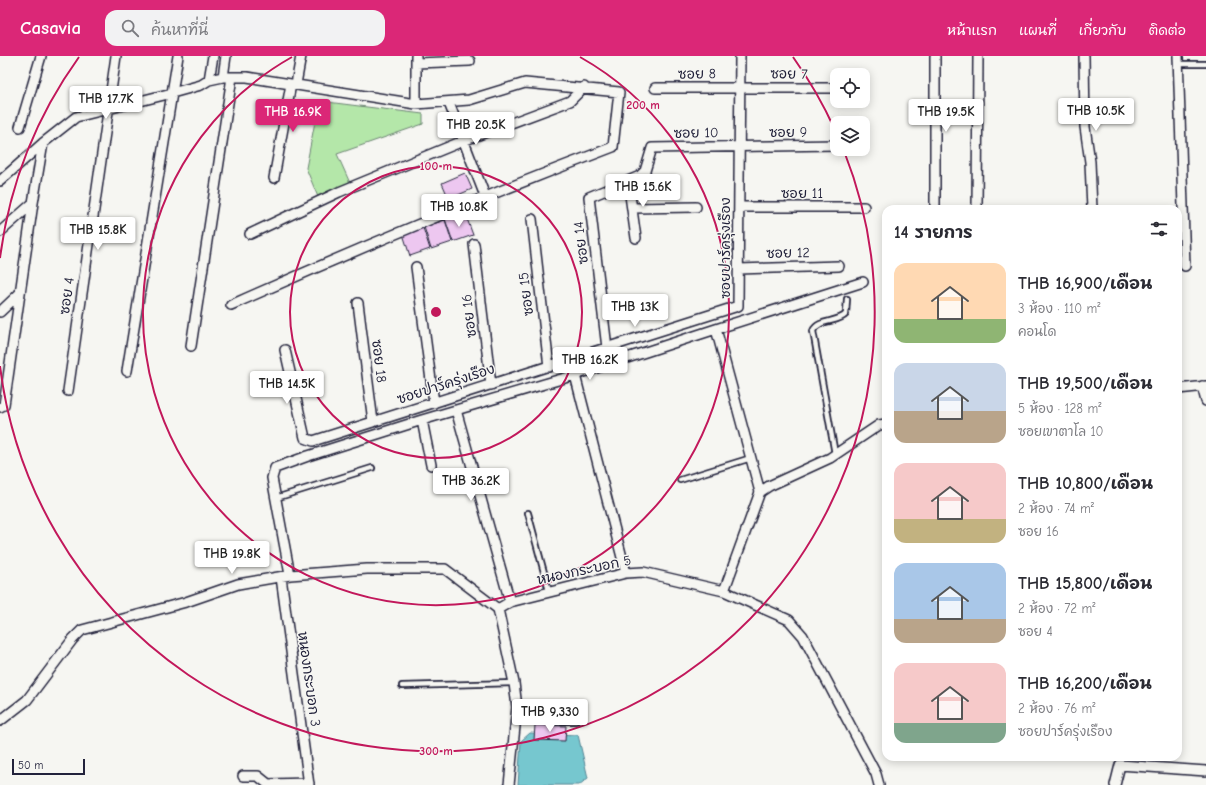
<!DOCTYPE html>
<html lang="th">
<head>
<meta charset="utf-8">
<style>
	body { margin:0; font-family:"Comic Neue","Playpen Sans Thai",sans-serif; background:#f2f2f3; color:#2b2b33; height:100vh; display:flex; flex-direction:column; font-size:15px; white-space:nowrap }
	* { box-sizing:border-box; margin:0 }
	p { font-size:13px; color:#7c7c81 }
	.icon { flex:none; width:22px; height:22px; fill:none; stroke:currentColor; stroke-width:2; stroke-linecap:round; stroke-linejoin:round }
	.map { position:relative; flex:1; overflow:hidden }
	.sheet { position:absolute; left:882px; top:149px; width:300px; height:556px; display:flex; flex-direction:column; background:#fff; border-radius:12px; box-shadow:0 2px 10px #0003 }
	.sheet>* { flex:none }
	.fabs { position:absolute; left:830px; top:12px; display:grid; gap:8px }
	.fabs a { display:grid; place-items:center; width:40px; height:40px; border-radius:8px; background:#fff; box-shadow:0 2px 10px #0003; font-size:20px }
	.scale { position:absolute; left:12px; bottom:10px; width:73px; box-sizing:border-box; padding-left:4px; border:2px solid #22223b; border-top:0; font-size:11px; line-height:14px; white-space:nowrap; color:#22223b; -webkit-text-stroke:3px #f6f6f2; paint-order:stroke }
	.price { position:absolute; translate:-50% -34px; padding:0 9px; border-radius:4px; background:#fff; color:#222; font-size:13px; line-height:26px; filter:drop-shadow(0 1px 2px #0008) }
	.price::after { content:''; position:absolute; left:50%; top:24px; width:12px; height:9px; margin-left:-6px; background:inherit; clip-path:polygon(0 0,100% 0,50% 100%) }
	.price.on { background:#db2777; color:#fff }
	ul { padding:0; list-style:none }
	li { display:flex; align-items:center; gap:12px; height:100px; padding:0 12px }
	li span { display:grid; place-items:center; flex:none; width:112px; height:80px; border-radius:12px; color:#555 }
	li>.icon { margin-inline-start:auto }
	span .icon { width:48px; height:48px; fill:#fffc; stroke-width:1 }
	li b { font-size:17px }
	h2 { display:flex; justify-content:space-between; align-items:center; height:48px; padding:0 12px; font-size:17px }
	header { display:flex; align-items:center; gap:24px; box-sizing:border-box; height:56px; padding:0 20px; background:#db2777; color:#fff }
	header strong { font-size:19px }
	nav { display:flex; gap:22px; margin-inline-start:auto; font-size:14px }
	.search { width:280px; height:36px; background:#f2f2f3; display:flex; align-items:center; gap:10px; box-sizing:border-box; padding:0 14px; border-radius:12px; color:#7c7c81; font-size:15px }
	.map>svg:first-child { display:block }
	.green { fill:#b4e7a9; stroke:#6b8472 }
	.water { fill:#76c7cf; stroke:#548594 }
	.building { fill:#edc7f0; stroke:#22223b }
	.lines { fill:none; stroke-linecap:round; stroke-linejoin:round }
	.service-casing { stroke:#22223b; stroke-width:8 }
	.minor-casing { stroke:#22223b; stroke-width:12 }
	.service { stroke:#f6f6f2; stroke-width:4.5 }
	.minor { stroke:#f6f6f2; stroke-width:9 }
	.ring { fill:none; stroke:#c2185b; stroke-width:2 }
	.labels { text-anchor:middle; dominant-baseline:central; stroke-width:3; stroke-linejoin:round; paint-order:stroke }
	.street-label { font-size:14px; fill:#22223b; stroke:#f6f6f2 }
	.centre { fill:#c2185b; stroke:#f6f6f2; stroke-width:2 }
	.ring-label { font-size:12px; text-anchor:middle; font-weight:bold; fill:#c2185b; stroke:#f6f6f2; stroke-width:3; stroke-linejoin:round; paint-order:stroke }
</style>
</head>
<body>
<header>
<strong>Casavia</strong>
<div class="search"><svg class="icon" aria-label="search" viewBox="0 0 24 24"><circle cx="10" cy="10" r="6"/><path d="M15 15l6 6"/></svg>ค้นหาที่นี่</div>
<nav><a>หน้าแรก</a><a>แผนที่</a><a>เกี่ยวกับ</a><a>ติดต่อ</a></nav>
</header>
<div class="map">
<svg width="1206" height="729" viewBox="0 0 1206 729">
	<rect width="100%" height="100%" fill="#f6f6f2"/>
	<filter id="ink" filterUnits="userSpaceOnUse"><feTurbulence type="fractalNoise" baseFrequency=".025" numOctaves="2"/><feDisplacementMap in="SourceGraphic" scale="8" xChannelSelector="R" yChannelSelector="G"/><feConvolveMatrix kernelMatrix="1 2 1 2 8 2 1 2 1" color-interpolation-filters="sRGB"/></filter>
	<g filter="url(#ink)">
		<path class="green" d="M319,45L423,58V68L337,98L350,127L318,141L306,112Z"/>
		<path class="water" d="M530,677L578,679L588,722L579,729H518L521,685Z"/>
		<path class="building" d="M465,117L472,133L449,143L442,127Z
			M457,159L458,162L466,160L473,179L453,186L445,163Z
			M445,164L452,186L431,193L424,171Z
			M423,172L430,193L410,200L403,178Z
			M535,669L566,670L565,685L534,684Z"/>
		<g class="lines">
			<g class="service-casing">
				<path id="service" d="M1179,8H1206
					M835,398L813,275C818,263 838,267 846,258L847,243
					M680,424L751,402
					M276,442L372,412
					M528,457L549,535
					M402,630L514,627
					M515,665H576"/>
			</g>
			<g class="minor-casing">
				<path id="minor" d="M416,0V48
					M1084,0L1085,71L1090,106L1092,153
					M1178,0L1185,210
					M416,7L470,5
					M223,21L226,0
					M209,24L213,0
					M296,28L301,0
					M655,32H837
					M449,47L485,140
					M20,71L41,0
					M274,122L291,28
					M0,125L43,87L76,61L172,37L201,29L209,24L223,21H247L416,48L469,44L525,27L619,36L613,91C484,140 357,193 231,249
					M628,125L636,182
					M739,151H864
					M633,152L696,151
					M935,153V0
					M977,153L978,0
					M532,163L549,311
					M0,176L33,147
					M250,178L339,136L463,85L570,45L584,31
					M474,188L491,329
					M416,211L434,347
					M739,213L839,210
					M358,247L373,366
					M0,256L20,237
					M191,290L232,21
					M607,292L589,141L640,120L645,115L652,92L837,89
					M285,294L305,382L313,385L738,250L740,0
					M127,315L178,0
					M575,319L626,517
					M1202,330L1206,345
					M1178,333L1206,330
					M68,335L116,0
					M0,351L4,349L33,147L43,87
					M456,354L575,319L716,273
					M422,364L456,354L510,546
					M760,436L716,273L863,226
					M290,519L272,422L275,412L308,400L422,364L431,409
					M281,521L309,729
					M724,535L789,564L803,580L876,718L879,729
					M498,553L510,546L626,517L643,516L724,535L760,436L769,430L830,402L879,369L886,368
					M498,553L514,627L517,651L509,729
					M0,665L27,644L73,583L82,574L186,546L238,528L290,519L367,513H445L498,553
					M243,720H258L268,728L309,727
					M1115,729L1120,709L1206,715"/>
			</g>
			<use href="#service" class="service"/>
			<use href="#minor" class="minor"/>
		</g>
	</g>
	<g class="ring">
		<circle cx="436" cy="256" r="146"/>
		<path d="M580 1A293 293 0 1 1 292 1"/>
		<path d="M0 202A439 439 0 0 1 79 1M793 1A439 439 0 0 1 835 74M844 95A439 439 0 1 1 0 310"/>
	</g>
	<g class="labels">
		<g class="street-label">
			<text transform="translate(697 18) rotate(-1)">ซอย 8</text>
			<text transform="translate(789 18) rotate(1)">ซอย 7</text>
			<text x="788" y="76">ซอย 9</text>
			<text transform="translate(696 77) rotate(-1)">ซอย 10</text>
			<text x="802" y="137">ซอย 11</text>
			<text transform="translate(581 187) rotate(-97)">ซอย 14</text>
			<text transform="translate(725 192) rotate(-90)">ซอยปาร์ครุ่งเรือง</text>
			<text transform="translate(788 197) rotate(-1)">ซอย 12</text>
			<text transform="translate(526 238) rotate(-97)">ซอย 15</text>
			<text transform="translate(67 240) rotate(-82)">ซอย 4</text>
			<text transform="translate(469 260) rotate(-97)">ซอย 16</text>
			<text transform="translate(379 305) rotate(83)">ซอย 18</text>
			<text transform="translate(446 328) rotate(-18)">ซอยปาร์ครุ่งเรือง</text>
			<text transform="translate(584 514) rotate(-12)">หนองกระบอก 5</text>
			<text transform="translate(309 623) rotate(82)">หนองกระบอก 3</text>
		</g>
	</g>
	<circle cx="436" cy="256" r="6" class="centre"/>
	<g class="ring-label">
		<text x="643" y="53">200 m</text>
		<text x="436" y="114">100 m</text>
		<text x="436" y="699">300 m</text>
	</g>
</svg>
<div class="fabs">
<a><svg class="icon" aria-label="locate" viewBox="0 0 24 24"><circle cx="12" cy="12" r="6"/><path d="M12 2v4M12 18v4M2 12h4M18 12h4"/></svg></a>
<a><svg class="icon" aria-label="layers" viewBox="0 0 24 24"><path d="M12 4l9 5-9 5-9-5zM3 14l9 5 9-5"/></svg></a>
</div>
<div class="scale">50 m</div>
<b class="price" style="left:106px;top:64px">THB 17.7K</b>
<b class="price" style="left:1096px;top:76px">THB 10.5K</b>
<b class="price on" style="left:293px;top:77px">THB 16.9K</b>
<b class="price" style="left:946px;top:77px">THB 19.5K</b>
<b class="price" style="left:476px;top:90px">THB 20.5K</b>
<b class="price" style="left:643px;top:152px">THB 15.6K</b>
<b class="price" style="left:459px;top:172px">THB 10.8K</b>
<b class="price" style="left:98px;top:195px">THB 15.8K</b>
<b class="price" style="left:635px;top:272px">THB 13K</b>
<b class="price" style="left:590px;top:325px">THB 16.2K</b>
<b class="price" style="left:287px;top:349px">THB 14.5K</b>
<b class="price" style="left:471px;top:446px">THB 36.2K</b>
<b class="price" style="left:232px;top:519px">THB 19.8K</b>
<b class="price" style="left:550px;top:677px">THB 9,330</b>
<section class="sheet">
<h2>14 รายการ<svg class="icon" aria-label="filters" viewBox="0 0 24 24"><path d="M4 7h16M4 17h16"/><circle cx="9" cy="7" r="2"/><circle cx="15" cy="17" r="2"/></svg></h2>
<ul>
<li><span style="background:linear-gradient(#ffd9b3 70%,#8fb573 0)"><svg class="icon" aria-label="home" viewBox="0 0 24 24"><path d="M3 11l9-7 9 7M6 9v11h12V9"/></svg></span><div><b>THB 16,900/เดือน</b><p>3 ห้อง · 110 m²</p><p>คอนโด</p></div></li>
<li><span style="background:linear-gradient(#c9d6e8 60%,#b9a48a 0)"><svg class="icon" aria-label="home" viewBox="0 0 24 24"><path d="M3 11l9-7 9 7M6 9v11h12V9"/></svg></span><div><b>THB 19,500/เดือน</b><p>5 ห้อง · 128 m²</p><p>ซอยเขาตาโล 10</p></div></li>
<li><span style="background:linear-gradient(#f6c9c9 70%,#c2b280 0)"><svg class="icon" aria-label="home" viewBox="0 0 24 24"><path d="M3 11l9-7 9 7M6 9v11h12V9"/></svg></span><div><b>THB 10,800/เดือน</b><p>2 ห้อง · 74 m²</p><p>ซอย 16</p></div></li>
<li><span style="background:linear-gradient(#a9c7e8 70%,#b9a48a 0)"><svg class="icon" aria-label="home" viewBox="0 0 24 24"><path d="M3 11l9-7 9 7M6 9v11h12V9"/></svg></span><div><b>THB 15,800/เดือน</b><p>2 ห้อง · 72 m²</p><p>ซอย 4</p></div></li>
<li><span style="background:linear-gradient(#f6c9c9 75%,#7fa58c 0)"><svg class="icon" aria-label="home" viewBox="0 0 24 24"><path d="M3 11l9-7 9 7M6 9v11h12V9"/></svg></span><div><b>THB 16,200/เดือน</b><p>2 ห้อง · 76 m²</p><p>ซอยปาร์ครุ่งเรือง</p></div></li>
</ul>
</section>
</div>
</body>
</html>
